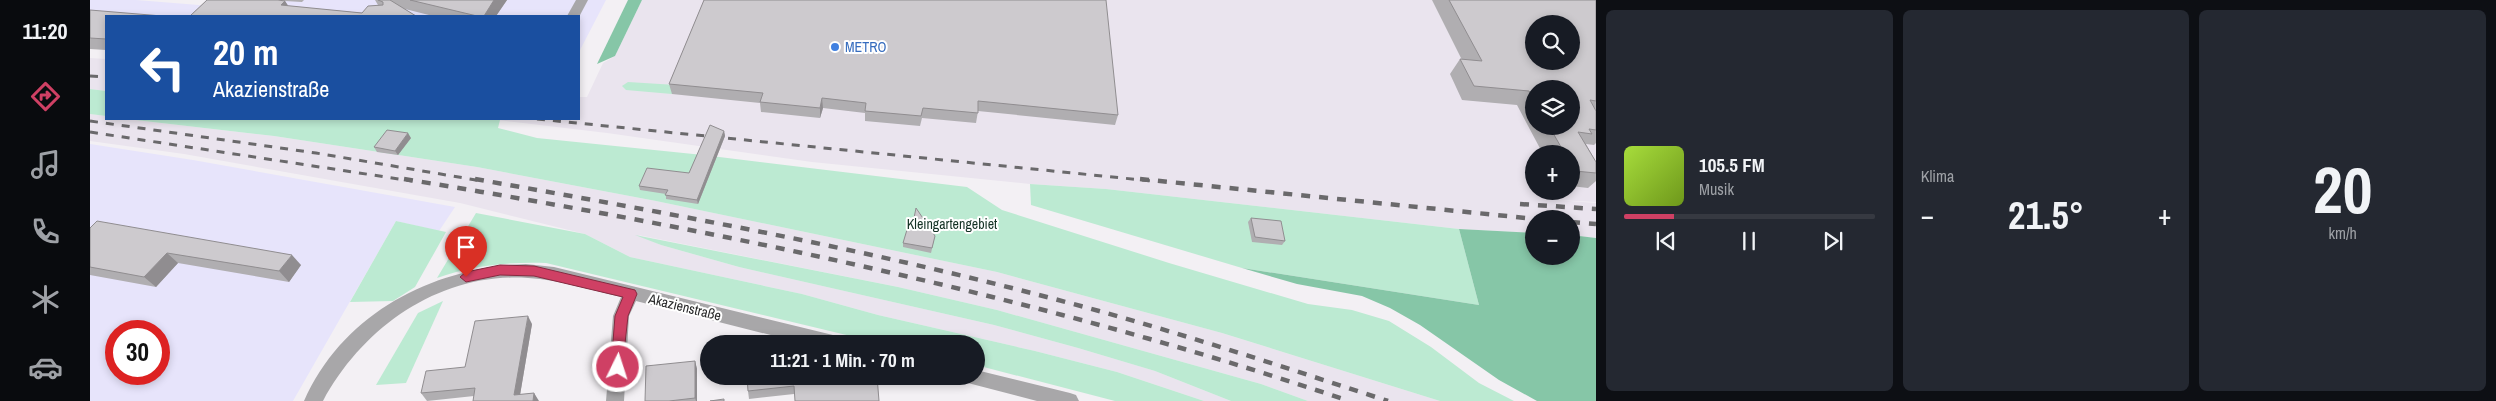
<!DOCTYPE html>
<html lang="de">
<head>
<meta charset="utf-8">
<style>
  :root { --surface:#171b24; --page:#242831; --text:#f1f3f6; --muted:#9ea1a6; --line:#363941; --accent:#cf4064 }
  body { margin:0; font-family:"Archivo Narrow",sans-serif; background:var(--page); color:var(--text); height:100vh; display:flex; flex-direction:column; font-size:19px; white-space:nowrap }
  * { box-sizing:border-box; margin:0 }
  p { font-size:16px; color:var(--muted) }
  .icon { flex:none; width:28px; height:28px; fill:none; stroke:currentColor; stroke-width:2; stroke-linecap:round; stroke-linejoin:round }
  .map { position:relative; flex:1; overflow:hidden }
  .drawer { display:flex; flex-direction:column; gap:10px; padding:10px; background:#0d0f14; width:900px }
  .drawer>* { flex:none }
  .banner { position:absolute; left:15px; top:15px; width:475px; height:105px; border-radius:0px; box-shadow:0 2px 8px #0003; background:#1a4fa0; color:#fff; overflow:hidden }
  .controls { position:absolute; left:1435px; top:15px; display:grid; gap:10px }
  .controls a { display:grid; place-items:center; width:55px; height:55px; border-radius:50%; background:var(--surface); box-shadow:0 2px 8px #0003; font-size:25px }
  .speed { position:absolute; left:15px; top:320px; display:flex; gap:10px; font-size:25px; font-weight:700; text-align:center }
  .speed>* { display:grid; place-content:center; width:65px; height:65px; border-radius:50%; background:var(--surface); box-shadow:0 2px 8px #0003; line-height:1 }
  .speed .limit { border:8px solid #d22; background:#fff; color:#111 }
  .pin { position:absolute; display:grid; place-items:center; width:42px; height:42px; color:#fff; margin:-51px -21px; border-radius:50% 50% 50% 0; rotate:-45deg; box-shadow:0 0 5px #0007 }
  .pin .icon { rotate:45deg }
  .me { position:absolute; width:55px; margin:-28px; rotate:4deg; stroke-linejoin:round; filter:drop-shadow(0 0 4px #0008) }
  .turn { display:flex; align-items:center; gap:18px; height:105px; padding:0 25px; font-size:22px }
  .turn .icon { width:65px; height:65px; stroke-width:2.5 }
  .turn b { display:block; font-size:35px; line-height:42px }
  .big { font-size:38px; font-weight:800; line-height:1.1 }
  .drawer .card { flex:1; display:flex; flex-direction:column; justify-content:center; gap:8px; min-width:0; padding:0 18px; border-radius:8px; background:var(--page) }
  .drawer .dial { align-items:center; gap:0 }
  .dial b { font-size:65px; line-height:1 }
  .song { display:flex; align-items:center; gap:15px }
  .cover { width:60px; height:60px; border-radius:8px; background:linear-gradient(135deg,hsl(80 70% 55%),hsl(80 70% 35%)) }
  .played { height:5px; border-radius:2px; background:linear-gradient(90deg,var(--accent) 20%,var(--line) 20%) }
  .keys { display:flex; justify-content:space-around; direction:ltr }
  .heat { display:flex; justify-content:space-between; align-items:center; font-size:28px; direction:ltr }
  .drawer .tiles { flex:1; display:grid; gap:10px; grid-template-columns:repeat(3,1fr) }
  .trip { position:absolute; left:610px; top:335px; width:285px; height:50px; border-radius:25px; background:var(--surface); box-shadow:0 2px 8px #0003; font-weight:800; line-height:50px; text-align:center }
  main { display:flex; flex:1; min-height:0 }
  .dock { display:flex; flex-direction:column; width:90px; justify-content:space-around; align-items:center; background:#090b0e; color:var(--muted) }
  .dock .icon { width:35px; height:35px }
  .dock .current { color:var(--accent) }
  .dock b { font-size:22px; color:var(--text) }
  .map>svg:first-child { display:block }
  .built { fill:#eae4ee; fill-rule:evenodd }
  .industrial { fill:#e7e4fb; fill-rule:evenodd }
  .green { fill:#bcead2 }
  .forest { fill:#86c6a7 }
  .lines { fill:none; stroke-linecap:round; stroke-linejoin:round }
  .minor { fill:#a8a7a9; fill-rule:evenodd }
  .rail-far1 { stroke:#6a696b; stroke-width:3; stroke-dasharray:8 8; stroke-linecap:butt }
  .rail { stroke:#6a696b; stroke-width:4.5; stroke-dasharray:9 9; stroke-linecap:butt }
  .wall { fill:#b0aeb1; fill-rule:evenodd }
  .shaded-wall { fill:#908d90 }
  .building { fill:#cdcace; stroke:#908d90; fill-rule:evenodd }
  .route { fill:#cf4064; stroke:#872a41 }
  .shop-dot { fill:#3f7fe0; stroke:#fff; stroke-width:2 }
  .labels { text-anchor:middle; stroke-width:4; stroke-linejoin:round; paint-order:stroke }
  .shop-label { font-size:14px; fill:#366cbe; stroke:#fff; text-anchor:start }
  .park-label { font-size:14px; fill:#133124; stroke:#fff }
  .street-label { font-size:14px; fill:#282829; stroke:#fff }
</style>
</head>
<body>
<main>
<nav class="dock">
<b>11:20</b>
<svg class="icon current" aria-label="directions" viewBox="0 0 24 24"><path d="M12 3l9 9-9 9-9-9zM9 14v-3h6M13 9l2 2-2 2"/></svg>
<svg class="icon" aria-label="music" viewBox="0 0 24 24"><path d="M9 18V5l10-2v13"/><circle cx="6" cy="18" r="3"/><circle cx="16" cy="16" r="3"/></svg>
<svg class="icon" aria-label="phone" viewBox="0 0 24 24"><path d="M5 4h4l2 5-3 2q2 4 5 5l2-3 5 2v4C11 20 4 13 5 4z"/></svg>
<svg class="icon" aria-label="climate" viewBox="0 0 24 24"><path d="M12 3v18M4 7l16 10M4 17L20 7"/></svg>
<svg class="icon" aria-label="car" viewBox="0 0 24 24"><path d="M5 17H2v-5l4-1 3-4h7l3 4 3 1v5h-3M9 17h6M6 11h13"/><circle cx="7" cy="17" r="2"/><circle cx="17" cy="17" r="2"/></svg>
</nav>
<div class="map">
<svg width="1506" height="401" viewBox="0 0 1506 401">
  <rect width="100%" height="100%" fill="#f3f0f4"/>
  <!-- built -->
  <g class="built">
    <path d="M552,0H1506V202L1466,200L1506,203V238L1481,235V219H1444V233L1369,229L1016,189L940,184L722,162L517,133L399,119H489V97H497L513,63L525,56ZM1444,24H1481V61H1444ZM1444,89H1481V126H1444ZM1444,154H1481V191H1444Z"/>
    <path d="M0,58L16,59V91L0,89Z"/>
    <path d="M0,114L16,116V119H37L184,136L387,167L566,201L907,272L1132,333L1350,401H1218L1171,384L907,310L808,287L548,235L571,245L649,267L904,325L988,348L1065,371L1141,401H1114L1027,372L945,351L788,315L712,294L540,257L495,234L370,203L94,154L0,141Z"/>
  </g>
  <!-- industrial -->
  <g class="industrial">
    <path d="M0,0H46L134,7L143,0H516L489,52V16H16L0,48Z"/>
    <path d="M0,144L103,160L365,207L349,231L306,221L203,401H0ZM26,331H69V374H26Z"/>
  </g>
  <!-- green -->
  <g class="green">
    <path d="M538,82L586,85L582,94L536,90L532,86Z"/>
    <path d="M0,89L16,91V116L0,114Z"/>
    <path d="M37,119H399L410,120L408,128L447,138L613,155L877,187L912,210L1079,263L1218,304L1262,310L1299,321L1341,347L1389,383L1424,401H1350L1132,333L907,272L566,201L387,167L184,136Z"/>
    <path d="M940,184L1016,189L1369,229L1389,305L1152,268L941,205Z"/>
    <path d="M386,213L495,234L540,257L712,294L788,315L945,351L1027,372L1114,401H1025L886,365V344H794L456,263C417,262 383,265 347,278Z"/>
    <path d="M306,221L356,232L325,287L303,301L260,302Z"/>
    <path d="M545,235L808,287L907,310L1171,384L1218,401H1141L1065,371L988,348L904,325L649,267L571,245Z"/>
    <path d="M353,301L316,383L286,385L328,313Z"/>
  </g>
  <!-- forest -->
  <g class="forest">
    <path d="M538,0H552L525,56L507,64Z"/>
    <path d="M1369,229L1444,233V256H1481V235L1506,238V401H1447L1409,380L1330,325L1300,308L1272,296L1207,284L1152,268L1389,305Z"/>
  </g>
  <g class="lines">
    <!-- minor -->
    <g class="minor">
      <path d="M486,0H498L489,17L477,16Z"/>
      <path d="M436,264L464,267L747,336L753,339L755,344H716L546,301L539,316L534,401H516L523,316L531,297C500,290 470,280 438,278C350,272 273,327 233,401H214C253,313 343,267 436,264Z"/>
      <path d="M886,370L980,393L986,395L989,401H947L874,382L871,376H886Z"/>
    </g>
    <!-- rail-far1 -->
    <g class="rail-far1">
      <path d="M0,76L16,77"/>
      <path d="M447,119L1062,181"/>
      <path d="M0,121L226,153L392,181"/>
      <path d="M0,132L322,181"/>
    </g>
    <!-- rail -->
    <g class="rail">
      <path d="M314,179C634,231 952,297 1259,401"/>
      <path d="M385,179C572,212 761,246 945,294C1064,324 1181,363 1298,401"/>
      <path d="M1050,179L1446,219"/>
      <path d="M1430,204L1506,209"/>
      <path d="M1481,222L1506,224"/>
    </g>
  </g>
  <!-- wall -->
  <g class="wall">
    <path d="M117,0H214L212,2L195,1L198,6L272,13L288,5L285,0H417L406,16H343L315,9L326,16H100Z"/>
    <path d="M614,0L1028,115L1025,125L888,111L886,123L832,118L830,126L775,121V113L733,108L730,118L671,112L670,103L582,94L579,84Z"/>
    <path d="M1342,0H1506V143L1504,145L1496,144L1506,162V181L1498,188L1481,186V154H1453L1427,105L1372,100L1360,74L1370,59L1372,60ZM1444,89L1481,126H1444Z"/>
    <path d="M0,10L16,16V50L0,49Z"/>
    <path d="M634,131L635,136L608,204L576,199V194L550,190L549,186L599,173Z"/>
    <path d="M321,138L308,155L287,152L284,147Z"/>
    <path d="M1161,218L1195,241L1192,245L1162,242L1158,222Z"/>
    <path d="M0,228L211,265L199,282L88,263L66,287L0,275Z"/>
    <path d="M845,236L841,253L813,247V243Z"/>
    <path d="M442,324L430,395L444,393L448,401H383L384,396L337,401L331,393L375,367Z"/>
    <path d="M605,361L607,369V401H555Z"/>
    <path d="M716,376L704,394L659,399L658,391Z"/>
  </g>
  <!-- shaded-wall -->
  <g class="shaded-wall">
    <path d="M404,0H417L406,16H394Z"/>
    <path d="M195,1L203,13L191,5Z"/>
    <path d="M732,98L733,108L730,118V108Z"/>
    <path d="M634,131L635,136L608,204L607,200Z"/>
    <path d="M318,133L321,138L308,155L305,151Z"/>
    <path d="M77,253L88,263L66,287L54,277Z"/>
    <path d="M202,255L211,265L199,282L189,271Z"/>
    <path d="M438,316L442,324L429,401L424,395Z"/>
    <path d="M605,361L607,369V401H606L605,398Z"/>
    <path d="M444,393L449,401H443Z"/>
  </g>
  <!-- building -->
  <g class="building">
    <path d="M117,0H188L195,1L191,5L272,13L278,6L293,5V2L288,0H300L326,16H100Z"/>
    <path d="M320,0H404L394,16H387Z"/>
    <path d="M614,0H1016L1028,115L888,101V113L833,108L831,116L775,111L776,103L732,98L730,108L670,102L673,93L579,84Z"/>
    <path d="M1359,0H1506V101L1500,100L1506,111V130L1499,129L1502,134L1488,132L1506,162V173L1485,171L1481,165V154H1475L1459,126H1481V89H1444V99L1439,91L1384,86L1370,59L1392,61ZM1444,24H1481V61H1444Z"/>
    <path d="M0,10L72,16H16V39L0,38Z"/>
    <path d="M620,125L634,131L607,200L575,195L578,190L549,186L557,168L599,173Z"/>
    <path d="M297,130L318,133L305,151L284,147Z"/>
    <path d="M826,208L845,236L842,248L813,243L819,223H823Z"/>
    <path d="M1161,218L1191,221L1195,241L1165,237Z"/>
    <path d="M7,221L202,255L189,271L77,253L54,277L0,267V228Z"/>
    <path d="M438,316L424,395L444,393L443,401H383L385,388L331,393L336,371L375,367L385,321Z"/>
    <path d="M605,361V398L579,401H555L556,366Z"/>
    <path d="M657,376H716V379L741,376H787L789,401H705L704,386L658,391Z"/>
    <path d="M634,399V401H620Z"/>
  </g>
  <!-- route -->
  <path class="route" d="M410,265L444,266L545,290L547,294L538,316L532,371H523L521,367L525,316L533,297L444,276L410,275L376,282L370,277L376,272Z"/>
  <!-- markers -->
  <circle class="shop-dot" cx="745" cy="47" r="5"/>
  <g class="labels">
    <!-- shop labels -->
    <g class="shop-label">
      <text x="755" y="52">METRO</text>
    </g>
    <!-- park labels -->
    <g class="park-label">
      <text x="862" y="229">Kleingartengebiet</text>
    </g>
    <!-- street labels -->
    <g class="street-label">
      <text transform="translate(595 307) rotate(14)" y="5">Akazienstraße</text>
    </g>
  </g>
</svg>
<div class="controls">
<a><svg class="icon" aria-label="search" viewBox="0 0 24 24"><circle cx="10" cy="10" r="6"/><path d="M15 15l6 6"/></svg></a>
<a><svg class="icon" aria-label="layers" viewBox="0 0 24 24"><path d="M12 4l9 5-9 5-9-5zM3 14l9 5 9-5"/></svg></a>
<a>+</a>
<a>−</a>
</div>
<div class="speed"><div class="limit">30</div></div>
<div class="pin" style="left:376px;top:277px;background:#d93025"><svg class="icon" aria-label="arrive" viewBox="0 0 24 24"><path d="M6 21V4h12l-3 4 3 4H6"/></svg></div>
<svg class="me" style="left:528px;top:367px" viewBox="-20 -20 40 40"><circle r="17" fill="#cf4064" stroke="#fff" stroke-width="3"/><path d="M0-11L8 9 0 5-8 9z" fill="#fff"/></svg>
<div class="trip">11:21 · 1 Min. · 70 m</div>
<div class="banner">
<div class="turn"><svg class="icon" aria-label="left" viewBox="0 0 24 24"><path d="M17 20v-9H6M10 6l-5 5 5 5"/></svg><div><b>20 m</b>Akazienstraße</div></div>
</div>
</div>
<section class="drawer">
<div class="tiles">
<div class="card">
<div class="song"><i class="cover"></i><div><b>105.5 FM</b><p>Musik</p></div></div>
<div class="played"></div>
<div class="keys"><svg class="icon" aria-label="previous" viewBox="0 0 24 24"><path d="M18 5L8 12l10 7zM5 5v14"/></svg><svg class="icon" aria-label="pause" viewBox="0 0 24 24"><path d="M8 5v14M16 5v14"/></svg><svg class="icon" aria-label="next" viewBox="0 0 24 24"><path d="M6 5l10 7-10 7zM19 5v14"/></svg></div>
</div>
<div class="card"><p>Klima</p>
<div class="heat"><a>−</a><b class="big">21.5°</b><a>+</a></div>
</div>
<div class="card dial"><b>20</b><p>km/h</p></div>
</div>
</section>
</main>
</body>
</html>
